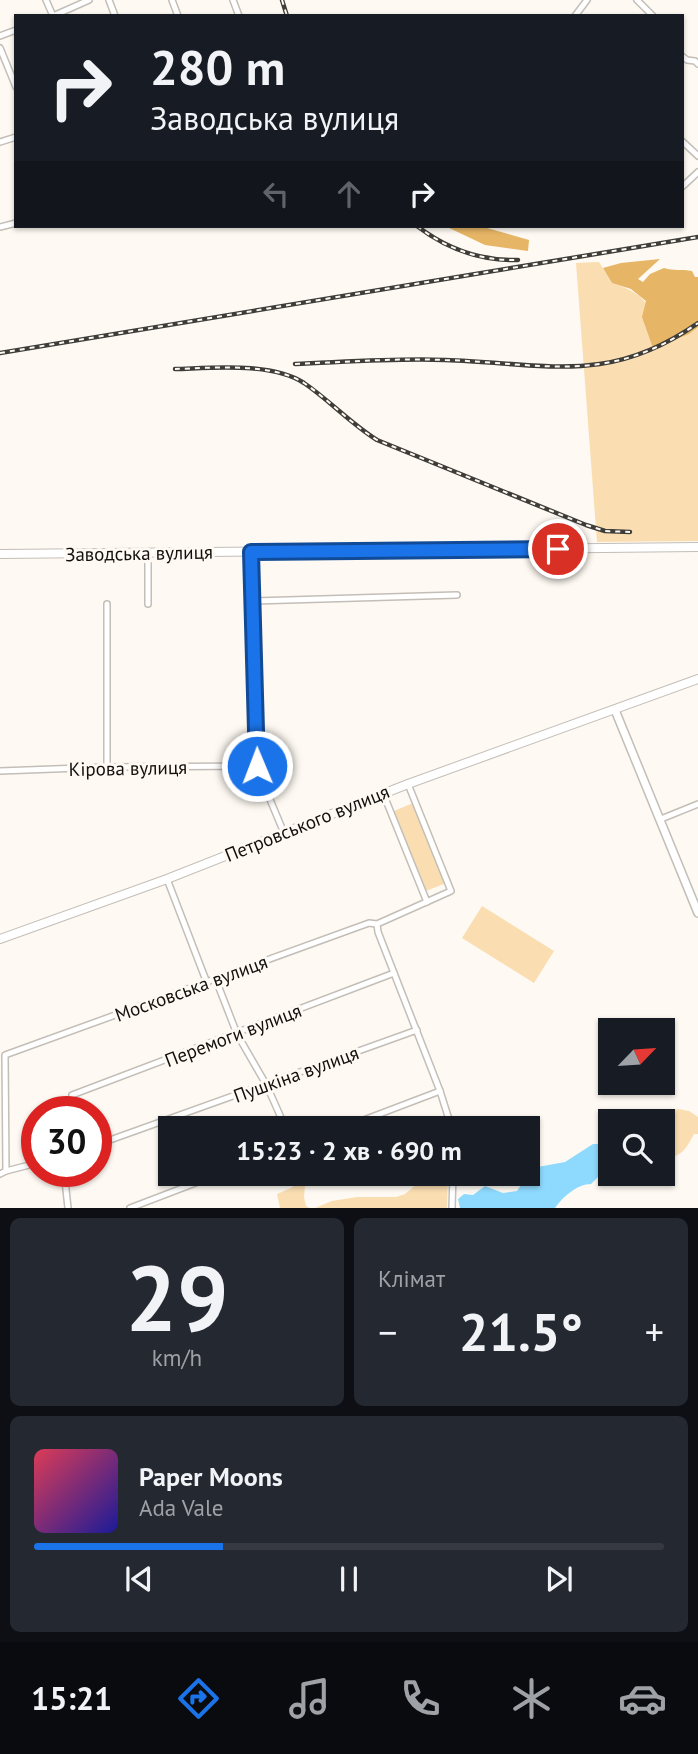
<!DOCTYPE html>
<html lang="uk">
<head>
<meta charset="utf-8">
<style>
  :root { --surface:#171b24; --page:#242831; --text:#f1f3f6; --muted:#9ea1a6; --line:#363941; --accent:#1a73e8 }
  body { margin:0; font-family:"PT Sans",sans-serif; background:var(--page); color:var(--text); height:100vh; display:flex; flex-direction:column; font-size:26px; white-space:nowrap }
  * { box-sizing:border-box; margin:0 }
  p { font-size:23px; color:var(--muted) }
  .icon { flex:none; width:38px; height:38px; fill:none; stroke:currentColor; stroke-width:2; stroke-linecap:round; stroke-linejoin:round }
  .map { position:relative; height:1208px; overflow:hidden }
  .panel { display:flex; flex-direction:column; gap:10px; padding:10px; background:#0d0f14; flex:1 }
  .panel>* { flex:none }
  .guide { position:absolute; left:14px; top:14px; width:670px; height:214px; border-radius:0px; box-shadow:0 2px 5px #0004; background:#171b24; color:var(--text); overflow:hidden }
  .needle { width:46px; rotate:65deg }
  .controls { position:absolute; left:598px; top:1018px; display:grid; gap:14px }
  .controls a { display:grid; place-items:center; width:77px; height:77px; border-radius:0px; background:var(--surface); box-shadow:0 2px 5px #0004; font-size:35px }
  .speed { position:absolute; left:21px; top:1096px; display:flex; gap:14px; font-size:35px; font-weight:700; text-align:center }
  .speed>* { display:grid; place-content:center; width:91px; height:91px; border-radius:50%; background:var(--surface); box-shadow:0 2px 5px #0004; line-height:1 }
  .speed .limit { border:10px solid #d22; background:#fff; color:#111 }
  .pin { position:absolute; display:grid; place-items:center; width:60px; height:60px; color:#fff; margin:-30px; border:4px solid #fff; border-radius:50%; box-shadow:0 2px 7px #0007 }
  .me { position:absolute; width:77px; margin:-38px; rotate:359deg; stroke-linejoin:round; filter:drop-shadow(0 0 5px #0008) }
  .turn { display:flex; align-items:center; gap:24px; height:147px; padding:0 21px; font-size:32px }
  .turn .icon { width:91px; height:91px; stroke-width:2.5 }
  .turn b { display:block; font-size:49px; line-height:60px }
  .lanes { display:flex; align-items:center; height:66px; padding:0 21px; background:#0003; justify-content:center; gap:35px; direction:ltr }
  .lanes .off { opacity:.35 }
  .big { font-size:52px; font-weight:700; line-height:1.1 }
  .panel .tile { flex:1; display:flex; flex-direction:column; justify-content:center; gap:10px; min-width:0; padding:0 24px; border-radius:10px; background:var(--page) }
  .panel .dial { align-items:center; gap:0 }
  .dial b { font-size:91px; line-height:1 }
  .song { display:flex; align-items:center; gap:21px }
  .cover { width:84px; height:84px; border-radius:10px; background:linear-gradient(135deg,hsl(350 70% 55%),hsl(240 70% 35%)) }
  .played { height:7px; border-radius:4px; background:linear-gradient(90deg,var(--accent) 30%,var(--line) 30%) }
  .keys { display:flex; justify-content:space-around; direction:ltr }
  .heat { display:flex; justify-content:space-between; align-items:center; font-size:38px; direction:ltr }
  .panel .tiles { flex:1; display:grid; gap:10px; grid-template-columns:1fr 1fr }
  .tile:last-child { grid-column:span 2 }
  .trip { position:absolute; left:158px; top:1116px; width:382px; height:70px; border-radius:0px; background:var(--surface); box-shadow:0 2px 5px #0004; font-weight:700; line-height:70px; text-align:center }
  .tab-bar { display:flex; height:112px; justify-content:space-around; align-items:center; background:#090b0e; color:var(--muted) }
  .tab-bar .icon { width:49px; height:49px }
  .tab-bar .selected { color:var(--accent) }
  .tab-bar b { font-size:32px; color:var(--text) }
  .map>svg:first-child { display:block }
  .green { fill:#fadeb2 }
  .forest { fill:#e6b565 }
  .water { fill:#8edafe }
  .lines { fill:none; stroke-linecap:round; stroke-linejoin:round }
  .minor-casing { stroke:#c3beb7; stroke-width:8 }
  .tertiary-casing { stroke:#c3beb7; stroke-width:10 }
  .secondary-casing { stroke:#c3beb7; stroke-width:10 }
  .minor { stroke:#fff; stroke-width:5 }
  .tertiary { stroke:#fff; stroke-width:7 }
  .secondary { stroke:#fff; stroke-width:8 }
  .rail-casing { stroke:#3e3d39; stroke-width:4.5 }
  .rail { stroke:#fef9f2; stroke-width:2; stroke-dasharray:5; stroke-linecap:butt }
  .route-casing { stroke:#114b97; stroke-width:18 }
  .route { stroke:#1a73e8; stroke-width:12 }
  .labels { text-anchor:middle; stroke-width:6; stroke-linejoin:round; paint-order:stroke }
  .street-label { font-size:19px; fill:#11100d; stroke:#fef9f2 }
</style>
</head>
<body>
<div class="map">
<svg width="698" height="1208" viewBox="0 0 698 1208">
  <rect width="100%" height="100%" fill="#fef9f2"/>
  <!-- green -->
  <g class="green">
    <path d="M599,262L612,283C651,295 650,310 665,344L698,327V541L597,542L576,263Z"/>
    <path d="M413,803L446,883L426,891L394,811Z"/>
    <path d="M482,906L554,951L534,983L462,938Z"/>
    <path d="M678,1109L689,1111L698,1117V1134H694C686,1149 681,1158 663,1158V1148L675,1143L669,1128L663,1131V1122H645L666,1111Z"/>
    <path d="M289,1174H306L304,1197L306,1206L310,1208H280L277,1194L293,1187Z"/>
    <path d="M429,1174H448L447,1208H315L332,1201L357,1197H396L405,1194Z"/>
  </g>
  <!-- forest -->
  <g class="forest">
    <path d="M445,226H480L529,240L528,251L485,245Z"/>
    <path d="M660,259L638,279L643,282L650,274L664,268C674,271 682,269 692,271L695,277H698V327L689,334L653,348L642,317L646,301L631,289L612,283L603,268L621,263Z"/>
  </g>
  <!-- water -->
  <path class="water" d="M593,1144H611V1171L603,1172L591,1184C577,1184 563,1197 555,1208H460L458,1199L464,1194L473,1195L485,1186L503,1193L517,1191L532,1168L565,1162Z"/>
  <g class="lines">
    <defs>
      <g id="minor">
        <path d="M46,0L53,16"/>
        <path d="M109,0L115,16"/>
        <path d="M172,0L178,16"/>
        <path d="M233,0L239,16"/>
        <path d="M637,0L653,16"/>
        <path d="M53,16L89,0"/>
        <path d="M575,16L587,0"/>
        <path d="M0,36L16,30"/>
        <path d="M0,48L16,87"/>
        <path d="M682,56L687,60L695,61L698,64"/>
        <path d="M682,141L698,156"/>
        <path d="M0,142L16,137"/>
        <path d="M682,187L698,172"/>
        <path d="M0,227L16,223"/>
        <path d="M251,552L256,766L284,833"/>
        <path d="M252,601L457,595"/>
        <path d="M107,604V767"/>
        <path d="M148,604V553"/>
        <path d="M0,771L107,767L256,766"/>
        <path d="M408,784L451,891L377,924L378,932L440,1091L452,1129"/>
        <path d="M383,793L427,902"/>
        <path d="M661,819L698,804"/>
        <path d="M167,879L207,983"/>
        <path d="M216,980L237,1034L267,1086L286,1129"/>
        <path d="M72,1095L394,973"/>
        <path d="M340,1129L440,1091"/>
        <path d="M96,1145L417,1030"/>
        <path d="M6,1171L37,1163"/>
        <path d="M64,1171L68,1208"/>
        <path d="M0,1174L6,1171L5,1055L369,923L377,924"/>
        <path d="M130,1208L219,1174"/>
        <path d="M452,1208L453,1174"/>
      </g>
      <path id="tertiary" d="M615,710L698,913"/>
      <g id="secondary">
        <path d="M0,554L698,547"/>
        <path d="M0,939L167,879L408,784L698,679"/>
      </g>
    </defs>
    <!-- minor casing -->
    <use href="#minor" class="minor-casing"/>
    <!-- tertiary casing -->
    <use href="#tertiary" class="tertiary-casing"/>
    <!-- secondary casing -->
    <use href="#secondary" class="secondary-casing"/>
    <!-- minor -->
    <use href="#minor" class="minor"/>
    <!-- tertiary -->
    <use href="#tertiary" class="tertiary"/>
    <!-- secondary -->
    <use href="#secondary" class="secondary"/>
    <defs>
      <g id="rail">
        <path d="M282,0L287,16"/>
        <path d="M417,226C447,249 480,261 518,260"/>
        <path d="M0,353L698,237"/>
        <path d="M295,364C345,362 395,358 445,360C545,363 608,386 698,323"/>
        <path d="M175,369C213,368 271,362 304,383C329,400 350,423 377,440L586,525L605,531L630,532"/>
      </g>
    </defs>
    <!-- rail casing -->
    <use href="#rail" class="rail-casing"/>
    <!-- rail -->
    <use href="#rail" class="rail"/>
  </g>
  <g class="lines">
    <defs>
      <path id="route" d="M257,766L251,552L558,549"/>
    </defs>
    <!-- route casing -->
    <use href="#route" class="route-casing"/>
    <!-- route -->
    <use href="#route" class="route"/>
  </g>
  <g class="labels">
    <!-- street labels -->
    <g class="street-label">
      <text transform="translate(139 553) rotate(-1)" y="7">Заводська вулиця</text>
      <text transform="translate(128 768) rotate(-1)" y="7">Кірова вулиця</text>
      <text transform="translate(307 823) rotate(-22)" y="7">Петровського вулиця</text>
      <text transform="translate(191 988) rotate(-20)" y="7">Московська вулиця</text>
      <text transform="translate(233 1035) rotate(-21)" y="7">Перемоги вулиця</text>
      <text transform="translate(296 1074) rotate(-20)" y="7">Пушкіна вулиця</text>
    </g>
  </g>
</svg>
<div class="controls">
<a><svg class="needle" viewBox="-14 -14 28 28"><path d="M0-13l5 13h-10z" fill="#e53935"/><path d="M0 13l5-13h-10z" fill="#9ea1a6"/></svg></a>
<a><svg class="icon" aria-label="search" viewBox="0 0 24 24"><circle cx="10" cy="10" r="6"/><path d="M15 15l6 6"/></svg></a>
</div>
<div class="speed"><div class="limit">30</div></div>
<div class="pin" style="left:558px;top:549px;background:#d93025"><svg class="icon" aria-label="arrive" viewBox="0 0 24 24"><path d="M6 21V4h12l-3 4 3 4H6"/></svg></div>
<svg class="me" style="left:257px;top:766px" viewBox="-20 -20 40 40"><circle r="17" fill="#1a73e8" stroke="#fff" stroke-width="3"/><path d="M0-11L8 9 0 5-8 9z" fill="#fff"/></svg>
<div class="trip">15:23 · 2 хв · 690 m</div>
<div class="guide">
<div class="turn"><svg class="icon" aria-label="right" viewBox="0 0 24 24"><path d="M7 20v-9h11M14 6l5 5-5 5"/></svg><div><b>280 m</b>Заводська вулиця</div></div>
<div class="lanes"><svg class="icon off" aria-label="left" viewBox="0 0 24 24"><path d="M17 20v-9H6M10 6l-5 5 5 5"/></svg><svg class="icon off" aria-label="ahead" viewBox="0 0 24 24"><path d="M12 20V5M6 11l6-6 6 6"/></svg><svg class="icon" aria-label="right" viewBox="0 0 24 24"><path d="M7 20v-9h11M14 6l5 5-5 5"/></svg></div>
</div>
</div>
<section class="panel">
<div class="tiles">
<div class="tile dial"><b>29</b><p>km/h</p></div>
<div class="tile"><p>Клімат</p>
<div class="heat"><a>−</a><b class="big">21.5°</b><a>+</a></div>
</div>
<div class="tile">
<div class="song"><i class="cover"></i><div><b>Paper Moons</b><p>Ada Vale</p></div></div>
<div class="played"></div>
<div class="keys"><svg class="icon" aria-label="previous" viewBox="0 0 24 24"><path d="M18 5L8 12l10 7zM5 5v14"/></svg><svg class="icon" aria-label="pause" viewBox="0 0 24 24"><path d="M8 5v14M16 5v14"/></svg><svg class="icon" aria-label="next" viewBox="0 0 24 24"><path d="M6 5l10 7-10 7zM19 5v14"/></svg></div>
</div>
</div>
</section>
<nav class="tab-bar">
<b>15:21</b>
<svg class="icon selected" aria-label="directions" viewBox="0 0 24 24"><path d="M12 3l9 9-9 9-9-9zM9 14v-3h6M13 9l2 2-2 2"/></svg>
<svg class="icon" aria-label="music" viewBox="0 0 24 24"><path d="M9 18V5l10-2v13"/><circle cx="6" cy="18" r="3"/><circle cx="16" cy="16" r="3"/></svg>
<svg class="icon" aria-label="phone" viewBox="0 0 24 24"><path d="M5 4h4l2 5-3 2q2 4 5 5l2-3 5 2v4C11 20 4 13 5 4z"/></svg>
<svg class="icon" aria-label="climate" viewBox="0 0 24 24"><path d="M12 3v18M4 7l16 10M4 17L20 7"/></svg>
<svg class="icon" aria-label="car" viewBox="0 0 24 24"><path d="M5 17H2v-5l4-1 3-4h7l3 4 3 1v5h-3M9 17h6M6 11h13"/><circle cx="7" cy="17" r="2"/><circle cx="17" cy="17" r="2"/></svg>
</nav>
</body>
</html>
